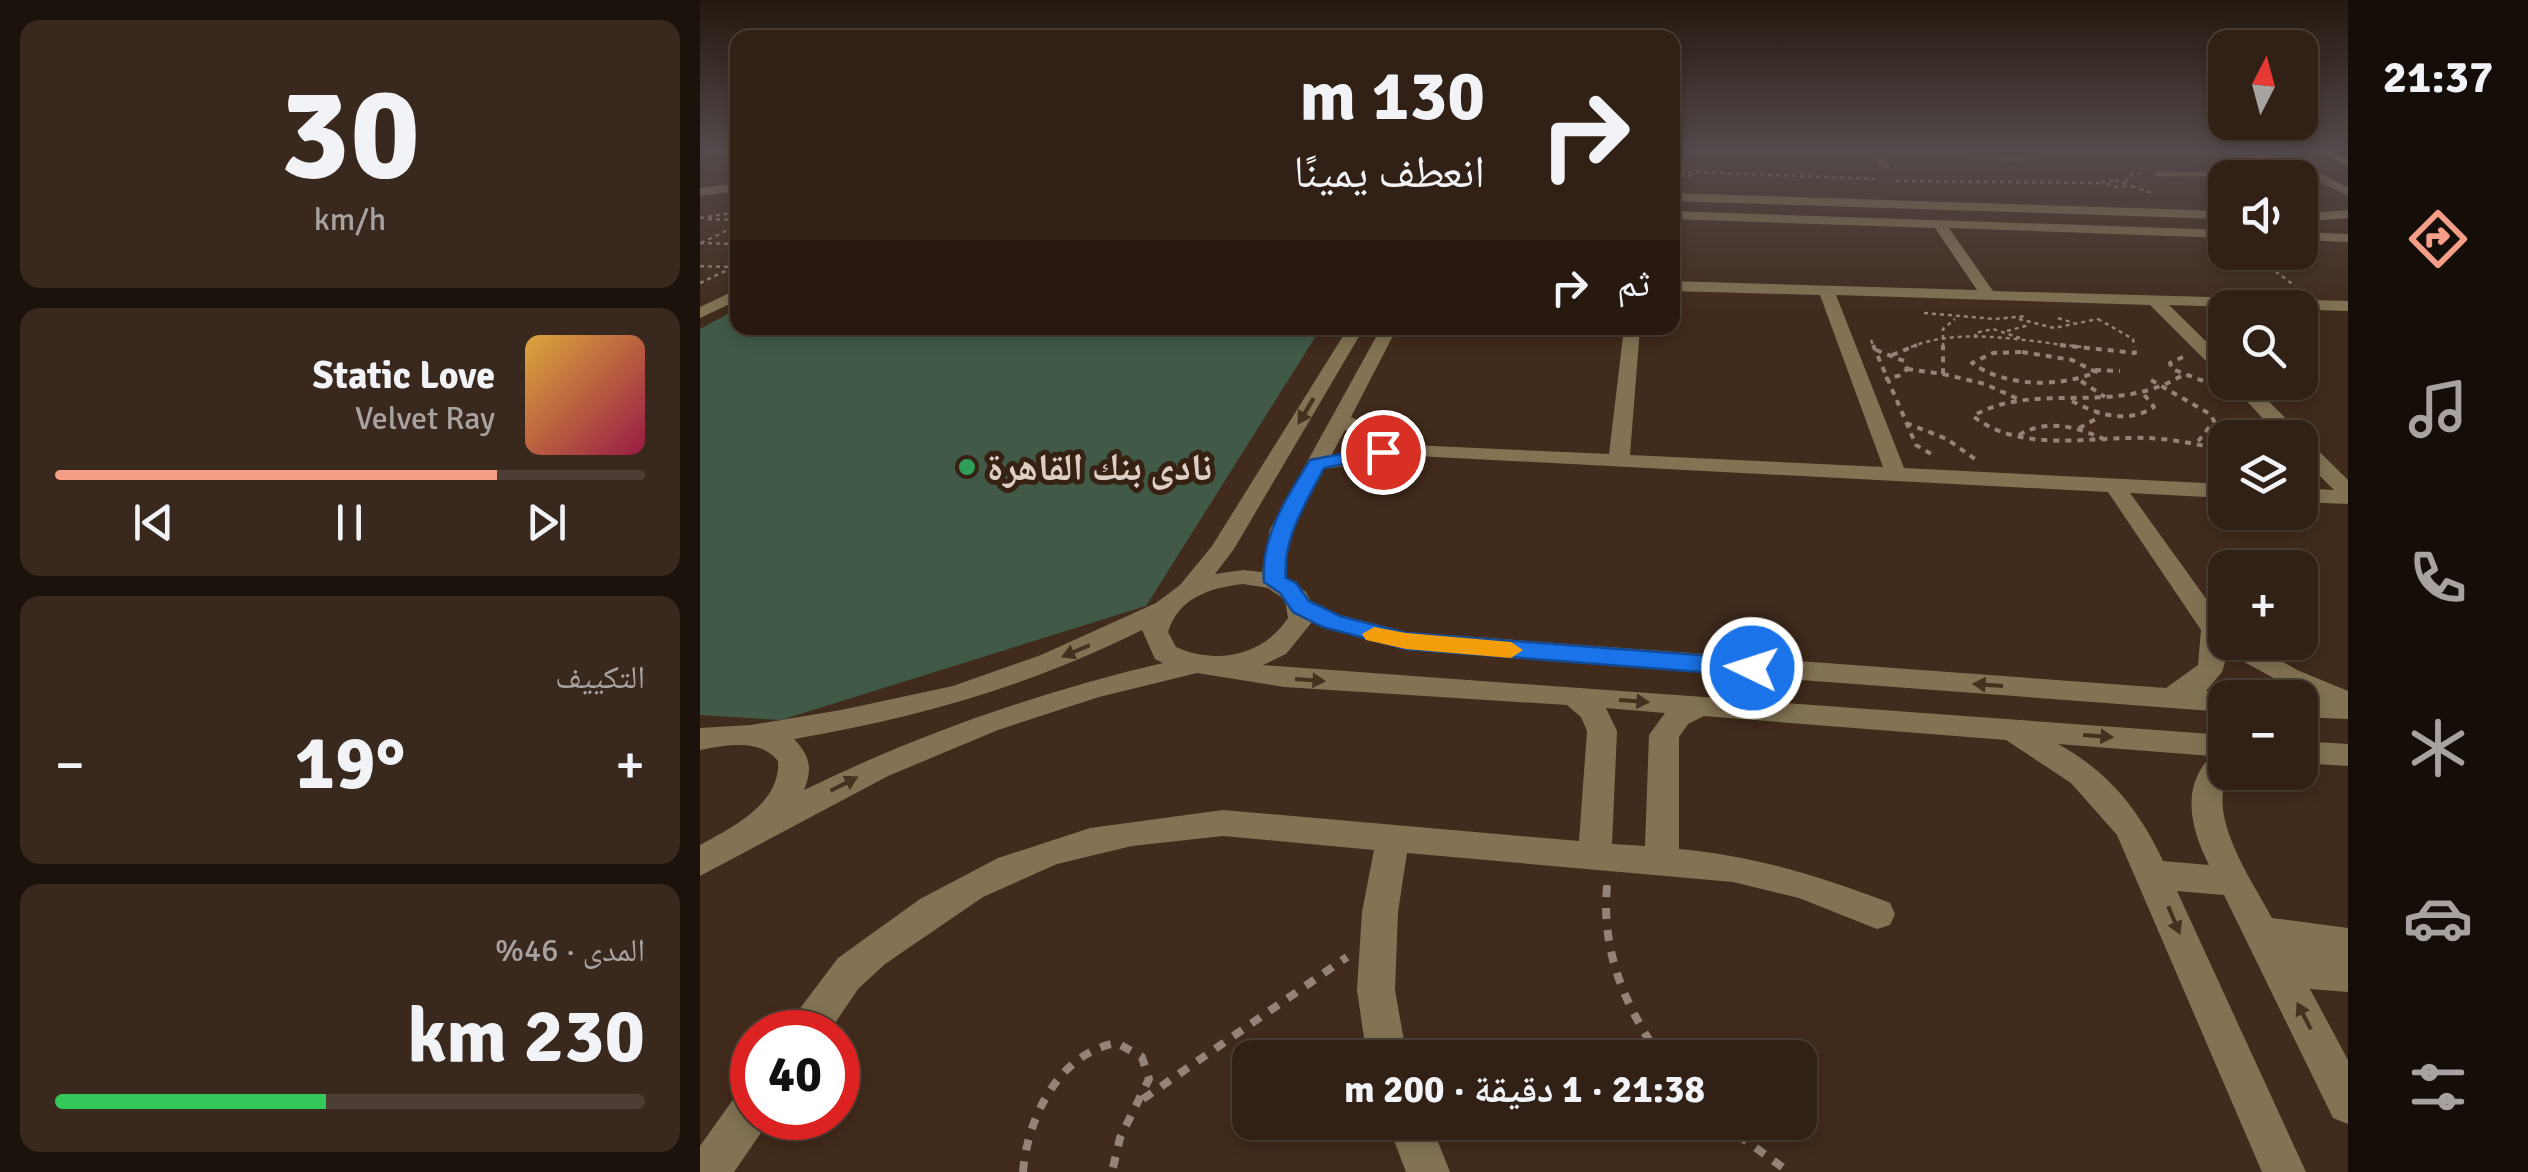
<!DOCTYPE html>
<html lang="ar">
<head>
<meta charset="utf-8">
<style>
  :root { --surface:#312015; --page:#39281e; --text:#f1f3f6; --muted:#a8a3a0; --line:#4c3e34; --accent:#f49e88 }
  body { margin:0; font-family:Signika,"Noto Naskh Arabic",sans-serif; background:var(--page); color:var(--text); direction:rtl; height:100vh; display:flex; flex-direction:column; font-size:38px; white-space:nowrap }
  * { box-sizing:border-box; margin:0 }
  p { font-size:32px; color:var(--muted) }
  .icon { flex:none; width:55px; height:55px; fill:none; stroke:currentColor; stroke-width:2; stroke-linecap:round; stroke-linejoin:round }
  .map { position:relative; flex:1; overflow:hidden; direction:ltr }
  .panel { display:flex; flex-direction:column; gap:20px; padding:20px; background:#1b120c; width:700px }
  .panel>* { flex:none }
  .top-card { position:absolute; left:30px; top:30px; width:950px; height:305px; border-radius:20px; box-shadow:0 5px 15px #0003,0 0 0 2px var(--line); direction:rtl; background:#312015; color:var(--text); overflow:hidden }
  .needle { width:65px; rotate:6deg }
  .tools { position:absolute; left:1508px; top:30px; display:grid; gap:20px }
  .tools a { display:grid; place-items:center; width:110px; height:110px; border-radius:20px; background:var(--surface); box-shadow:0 5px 15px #0003,0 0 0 2px var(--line); font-size:50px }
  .speed { position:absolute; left:30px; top:1010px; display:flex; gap:20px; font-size:50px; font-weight:700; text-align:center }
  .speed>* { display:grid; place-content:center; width:130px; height:130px; border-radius:50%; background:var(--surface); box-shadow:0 5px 15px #0003,0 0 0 2px var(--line); line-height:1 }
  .speed .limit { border:15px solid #d22; background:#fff; color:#111 }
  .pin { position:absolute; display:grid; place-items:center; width:85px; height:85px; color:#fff; margin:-42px; border:5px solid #fff; border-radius:50%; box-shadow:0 2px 10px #0007 }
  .me { position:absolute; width:110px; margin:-55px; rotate:274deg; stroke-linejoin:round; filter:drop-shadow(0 0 8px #0008) }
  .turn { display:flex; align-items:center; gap:35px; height:210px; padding:0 30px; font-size:45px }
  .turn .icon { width:130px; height:130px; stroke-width:2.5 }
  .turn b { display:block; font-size:70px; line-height:85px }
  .then { display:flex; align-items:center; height:95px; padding:0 30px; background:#0003; gap:20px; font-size:38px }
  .big { font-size:75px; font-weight:800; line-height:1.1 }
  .panel .tile { flex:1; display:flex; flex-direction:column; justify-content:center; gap:15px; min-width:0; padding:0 35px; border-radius:20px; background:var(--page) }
  .panel .dial { align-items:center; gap:0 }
  .dial b { font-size:130px; line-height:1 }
  .song { display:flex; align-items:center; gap:30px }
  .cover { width:120px; height:120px; border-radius:15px; background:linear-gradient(135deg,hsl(40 70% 55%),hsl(340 70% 35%)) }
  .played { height:10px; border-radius:5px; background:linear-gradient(90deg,var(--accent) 75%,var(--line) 75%) }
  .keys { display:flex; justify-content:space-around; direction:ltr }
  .heat { display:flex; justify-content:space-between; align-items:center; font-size:55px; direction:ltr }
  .charge { height:15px; border-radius:8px; background:linear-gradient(90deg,#34c759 46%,var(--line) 0) }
  .trip { position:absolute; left:532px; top:1040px; width:585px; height:100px; border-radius:20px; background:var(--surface); box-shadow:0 5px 15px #0003,0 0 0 2px var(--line); font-weight:800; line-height:100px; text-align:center; direction:rtl }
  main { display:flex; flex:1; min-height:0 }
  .dock { display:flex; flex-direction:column; width:180px; justify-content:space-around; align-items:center; background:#140d08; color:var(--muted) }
  .dock .icon { width:70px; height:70px }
  .dock .on { color:var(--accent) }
  .dock b { font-size:45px; color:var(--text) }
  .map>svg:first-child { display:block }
  .green { fill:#415a48 }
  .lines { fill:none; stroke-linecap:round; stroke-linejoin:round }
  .path-far3 { stroke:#958377; stroke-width:2.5; stroke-dasharray:4 4; stroke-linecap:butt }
  .path-far2 { stroke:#958377; stroke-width:4; stroke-dasharray:6 6; stroke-linecap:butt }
  .path-far1 { stroke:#958377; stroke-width:6; stroke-dasharray:9 9; stroke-linecap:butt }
  .path { stroke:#958377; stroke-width:8; stroke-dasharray:11 11; stroke-linecap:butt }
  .minor { fill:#837354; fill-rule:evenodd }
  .major { fill:#d7b573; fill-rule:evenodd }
  .oneway { fill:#45311f }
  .route { fill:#1a73e8; stroke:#114b97; stroke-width:2.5 }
  .slow { fill:#f59e0b }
  .leisure-dot { fill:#2e9e5b; stroke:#362112; stroke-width:4 }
  .labels { text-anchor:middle; stroke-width:10; stroke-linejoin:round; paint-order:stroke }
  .poi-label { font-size:38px; font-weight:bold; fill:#decfc6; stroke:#362112; text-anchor:start }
</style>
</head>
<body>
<main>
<nav class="dock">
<b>21:37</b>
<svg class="icon on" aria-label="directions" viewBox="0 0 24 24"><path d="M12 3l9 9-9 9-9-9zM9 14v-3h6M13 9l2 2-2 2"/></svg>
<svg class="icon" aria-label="music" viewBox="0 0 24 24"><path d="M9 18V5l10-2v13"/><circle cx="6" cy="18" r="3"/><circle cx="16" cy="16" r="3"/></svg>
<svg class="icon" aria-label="phone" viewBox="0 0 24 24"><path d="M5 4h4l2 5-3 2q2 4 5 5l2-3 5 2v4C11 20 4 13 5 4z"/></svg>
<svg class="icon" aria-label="climate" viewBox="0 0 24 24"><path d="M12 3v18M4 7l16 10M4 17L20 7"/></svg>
<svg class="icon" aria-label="car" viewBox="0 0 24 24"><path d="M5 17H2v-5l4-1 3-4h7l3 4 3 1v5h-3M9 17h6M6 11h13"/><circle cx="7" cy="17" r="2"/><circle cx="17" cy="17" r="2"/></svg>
<svg class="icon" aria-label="filters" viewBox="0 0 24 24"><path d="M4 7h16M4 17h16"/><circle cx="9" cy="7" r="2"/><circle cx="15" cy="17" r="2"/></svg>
</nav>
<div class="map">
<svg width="1648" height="1172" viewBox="0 0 1648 1172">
  <rect width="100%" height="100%" fill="#412b1c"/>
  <!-- green -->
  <path class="green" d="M37,309L38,328H621L446,606L81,720L0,715V329Z"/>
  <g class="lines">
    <!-- path-far3 -->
    <g class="path-far3">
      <path d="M978,166L985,167"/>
      <path d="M972,171L1175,179"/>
      <path d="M972,175L991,176"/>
      <path d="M1415,180L1432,186L1416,187L1402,182Z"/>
      <path d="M1196,181L1403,183"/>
      <path d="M1425,182L1432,174L1442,173"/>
      <path d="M1432,186L1452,193"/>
      <path d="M0,218L38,212"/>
      <path d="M8,219L38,220"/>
      <path d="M0,243L38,244"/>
      <path d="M1,243L38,225"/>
      <path d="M1550,252L1595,286"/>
      <path d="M0,266L30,267"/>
      <path d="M0,283L38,265"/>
      <path d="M1224,313L1295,319L1327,316"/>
      <path d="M1358,318L1374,323"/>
      <path d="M1319,319L1354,328L1398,319"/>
      <path d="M1398,319L1433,339L1434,347"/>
      <path d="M1307,331L1329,325"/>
      <path d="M1276,338L1275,333L1293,329L1320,338"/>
      <path d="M1171,340L1174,347"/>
      <path d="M1211,347C1263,326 1328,342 1383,347"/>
      <path d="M1243,347V329L1255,319"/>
    </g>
    <!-- path-far2 -->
    <g class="path-far2">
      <path d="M1173,345L1216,445L1233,455"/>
      <path d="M1360,345L1435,353L1434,345"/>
      <path d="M1176,350L1204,361L1207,369L1202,375L1185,379"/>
      <path d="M1322,352L1372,360L1396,372C1359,388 1305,387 1272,363L1293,353Z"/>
      <path d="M1192,355L1217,345"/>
      <path d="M1483,357L1470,363L1472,369L1511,384"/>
      <path d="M1207,369L1243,374V345"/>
      <path d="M1395,370L1420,371"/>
      <path d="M1243,374L1285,384L1318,399"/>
      <path d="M1481,376C1413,417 1336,380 1273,416C1320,454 1392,436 1448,438C1474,439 1499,445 1525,450"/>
      <path d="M1451,380L1510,414L1514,421L1496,444"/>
      <path d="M1381,381L1405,397"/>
      <path d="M1372,401C1398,415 1428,424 1454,407L1442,392"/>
      <path d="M1206,423L1247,439L1275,459"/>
      <path d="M1379,428L1396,419L1398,412"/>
      <path d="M1319,435C1348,418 1377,427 1406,440"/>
    </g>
    <!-- path-far1 -->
    <path class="path-far1" d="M907,889V885"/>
    <!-- path -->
    <g class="path">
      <path d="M907,886C901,951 925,1006 961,1058"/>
      <path d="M443,1099L647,957"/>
      <path d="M1020,1122L1089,1172"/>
      <path d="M323,1172C327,1119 359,1052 417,1043L442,1057L449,1079L420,1138L412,1172"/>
    </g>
    <!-- minor -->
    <g class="minor">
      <path d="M11,149H21V150L16,153Z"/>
      <path d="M1167,149H1178L1190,168H1182Z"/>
      <path d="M1200,149L1315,155L1371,149L1315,161Z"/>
      <path d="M1527,149C1571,149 1610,168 1648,187V196L1590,167Z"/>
      <path d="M1458,171L1583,175L1588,178L1454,176Z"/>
      <path d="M38,183V191L0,196V188Z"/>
      <path d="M972,193L1525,211V219L972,201Z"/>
      <path d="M1648,210V218L1600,222V214Z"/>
      <path d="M972,211L1525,230V238L1249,228L1293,291L1648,301V311L1469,305L1525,360V375L1519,374L1450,305L1136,295L1204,468L1525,484V498L1430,493L1525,625V642H1550L1597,670L1648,691V719L1600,717L1598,698L1608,697L1528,653L1522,672L1506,691L1535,695L1525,698V712L706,650L612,622L586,654L563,665L1525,735V772H1532C1501,809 1554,884 1572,918L1648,928V992L1610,989L1648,1060V1124L1633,1118L1524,895L1477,891L1606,1172H1562L1417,835L1371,783L1306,740L1004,716L988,724L979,737V849C1054,856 1120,876 1190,903L1195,914L1190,925L1177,929L1099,898L1033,882L707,853L698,912L695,990L707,1058H667L657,990L662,912L674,850L523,836L432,846L357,864L283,897L185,964L158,989L129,1032H86L92,1019L138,958L220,899L298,858L390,828L523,810L879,841L887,731L881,717L867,705L584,687L497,673L399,697L298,730L188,776L0,876V845C32,827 81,804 78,761C60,738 25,745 0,750V728L51,725L141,710L253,686L341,655L456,603L480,585L512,546L648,328H664L534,549L515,574L543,570L562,572L570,529L681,328H697L651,417L711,445L909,454L924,328H940L930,455L1183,467L1120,295L972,291V281L1277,290L1235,228L972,219ZM645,430L688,448L631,456ZM716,456L1408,492L1501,630L1498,665L1466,688L706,632L640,615L611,602L606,592L587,579C582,539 607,503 624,469ZM543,584L568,588L585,600L588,618C563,656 516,665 476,647L468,632C479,597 510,588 543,584ZM442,630L455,659L463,663C339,692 219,734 104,790C113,768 110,756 94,739C217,718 330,686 442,630ZM906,708L965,713L949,735L945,846L912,844L917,731ZM1358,744L1511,756C1480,788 1491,829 1509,865L1463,861C1440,811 1408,771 1358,744Z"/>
      <path d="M1600,232L1648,234V242L1600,240Z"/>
      <path d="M38,289V300L0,318V307Z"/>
      <path d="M1529,382H1549L1648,480V504L1600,502V488L1634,490L1600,456V438H1581Z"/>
      <path d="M1600,741L1648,744V766L1600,763Z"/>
      <path d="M52,1088V1118H70L67,1124L34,1172H0V1146L37,1094Z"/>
      <path d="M687,1122H730L750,1172H706Z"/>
    </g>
    <!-- major -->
    <path class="major" d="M1615,149H1628L1648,159V166Z"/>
  </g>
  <!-- one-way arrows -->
  <defs><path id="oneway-solid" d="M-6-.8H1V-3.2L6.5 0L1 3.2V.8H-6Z" transform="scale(2.5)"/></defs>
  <g class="oneway">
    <use href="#oneway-solid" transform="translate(606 411) rotate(121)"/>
    <use href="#oneway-solid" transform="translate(376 651) rotate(157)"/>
    <use href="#oneway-solid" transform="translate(610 680) rotate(4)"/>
    <use href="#oneway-solid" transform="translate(1288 685) rotate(-176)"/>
    <use href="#oneway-solid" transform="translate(934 701) rotate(4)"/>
    <use href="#oneway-solid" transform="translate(1398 736) rotate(4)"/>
    <use href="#oneway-solid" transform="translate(144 784) rotate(-27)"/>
    <use href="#oneway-solid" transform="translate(1474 920) rotate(67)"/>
    <use href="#oneway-solid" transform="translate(1604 1016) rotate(-117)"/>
  </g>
  <!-- sky -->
  <linearGradient id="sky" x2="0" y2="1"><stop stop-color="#24180f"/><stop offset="0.48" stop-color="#544a4b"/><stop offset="1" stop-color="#544a4b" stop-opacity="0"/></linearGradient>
  <rect width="1648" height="313" fill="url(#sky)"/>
  <!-- route -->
  <path class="route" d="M683,446L692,452L689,455L624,468C606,503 582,539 586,578L596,583L609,601L640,616L706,633L1052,659L1064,668L1052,676L706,649L623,627L593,612L580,593L564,582C560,538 587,496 610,460Z"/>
  <!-- slow -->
  <path class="slow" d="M674,627L706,633L811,642L823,650L811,658L706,649L666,640L662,634Z"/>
  <!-- markers -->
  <circle class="leisure-dot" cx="267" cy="467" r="10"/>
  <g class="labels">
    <!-- poi labels -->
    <g class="poi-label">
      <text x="287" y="480">نادى بنك القاهرة</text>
    </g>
  </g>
</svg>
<div class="tools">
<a><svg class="needle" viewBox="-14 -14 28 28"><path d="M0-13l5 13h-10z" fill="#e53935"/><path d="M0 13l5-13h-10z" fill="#a8a3a0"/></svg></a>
<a><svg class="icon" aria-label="sound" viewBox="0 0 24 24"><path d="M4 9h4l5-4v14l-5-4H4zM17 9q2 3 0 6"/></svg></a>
<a><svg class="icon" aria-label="search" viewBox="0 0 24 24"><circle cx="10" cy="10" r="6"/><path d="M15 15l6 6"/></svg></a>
<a><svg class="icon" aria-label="layers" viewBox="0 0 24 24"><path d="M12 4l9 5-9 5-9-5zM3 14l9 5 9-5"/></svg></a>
<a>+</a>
<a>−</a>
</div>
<div class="speed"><div class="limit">40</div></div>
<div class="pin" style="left:683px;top:452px;background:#d93025"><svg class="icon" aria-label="arrive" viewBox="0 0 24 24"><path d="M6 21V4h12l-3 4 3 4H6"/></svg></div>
<svg class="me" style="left:1052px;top:668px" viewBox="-20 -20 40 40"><circle r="17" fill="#1a73e8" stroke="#fff" stroke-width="3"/><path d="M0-11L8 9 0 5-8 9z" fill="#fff"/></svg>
<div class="trip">21:38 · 1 دقيقة · 200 m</div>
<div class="top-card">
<div class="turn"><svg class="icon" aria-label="right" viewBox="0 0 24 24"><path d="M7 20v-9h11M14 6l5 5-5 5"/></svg><div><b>130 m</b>انعطف يمينًا</div></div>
<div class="then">ثم<svg class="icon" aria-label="right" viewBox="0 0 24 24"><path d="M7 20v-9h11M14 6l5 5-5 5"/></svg></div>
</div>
</div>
<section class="panel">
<div class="tile dial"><b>30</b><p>km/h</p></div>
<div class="tile">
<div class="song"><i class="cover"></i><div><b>Static Love</b><p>Velvet Ray</p></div></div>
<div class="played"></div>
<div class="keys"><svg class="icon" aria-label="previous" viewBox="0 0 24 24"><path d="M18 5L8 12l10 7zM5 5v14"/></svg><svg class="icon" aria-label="pause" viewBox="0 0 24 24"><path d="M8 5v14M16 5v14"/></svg><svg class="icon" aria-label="next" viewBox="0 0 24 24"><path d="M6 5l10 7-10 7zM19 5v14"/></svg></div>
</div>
<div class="tile"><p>التكييف</p>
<div class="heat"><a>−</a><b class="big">19°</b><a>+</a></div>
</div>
<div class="tile"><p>المدى · 46%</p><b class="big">230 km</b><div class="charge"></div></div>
</section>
</main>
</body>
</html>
